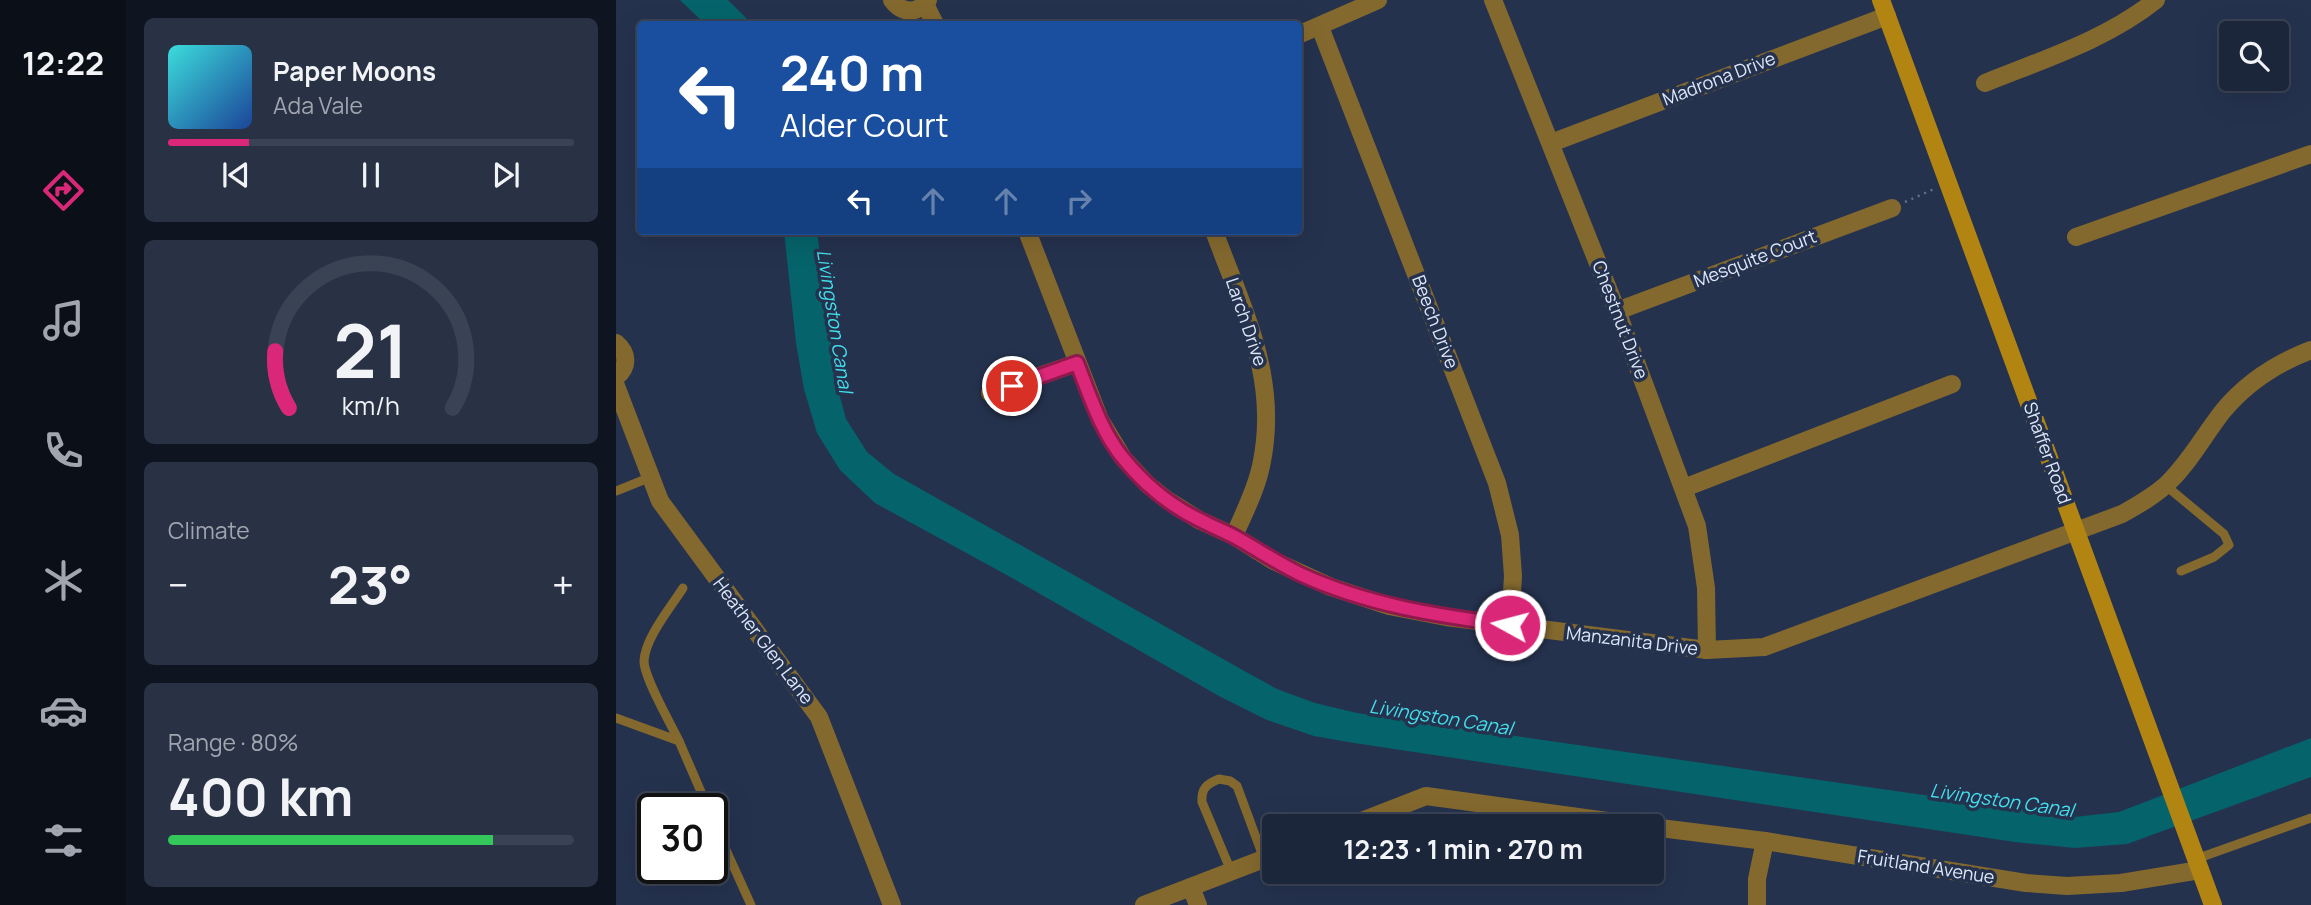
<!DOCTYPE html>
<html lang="en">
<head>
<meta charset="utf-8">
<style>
  :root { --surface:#1c263a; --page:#293245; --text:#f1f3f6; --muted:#a0a5af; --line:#3a4354; --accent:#db2777 }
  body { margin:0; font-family:Manrope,sans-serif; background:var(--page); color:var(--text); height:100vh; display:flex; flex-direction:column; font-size:26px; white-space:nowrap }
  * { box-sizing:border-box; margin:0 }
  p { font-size:23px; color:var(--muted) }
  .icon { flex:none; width:38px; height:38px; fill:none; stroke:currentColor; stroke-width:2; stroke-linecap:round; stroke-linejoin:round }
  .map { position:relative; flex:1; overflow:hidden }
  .details { display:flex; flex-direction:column; gap:18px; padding:18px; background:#0f1520; width:490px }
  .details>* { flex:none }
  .banner { position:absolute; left:21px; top:21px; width:665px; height:214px; border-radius:7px; box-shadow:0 7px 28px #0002,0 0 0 2px var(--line); background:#1a4fa0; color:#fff; overflow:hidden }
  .fabs { position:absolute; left:1603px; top:21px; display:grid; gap:14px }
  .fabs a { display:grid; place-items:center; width:70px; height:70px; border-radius:7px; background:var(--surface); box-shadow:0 7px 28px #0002,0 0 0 2px var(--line); font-size:35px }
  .speed { position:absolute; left:21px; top:793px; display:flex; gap:14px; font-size:35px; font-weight:700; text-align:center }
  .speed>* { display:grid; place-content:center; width:91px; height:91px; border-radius:50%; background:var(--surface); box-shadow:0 7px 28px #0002,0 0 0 2px var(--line); line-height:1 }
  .speed .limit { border:4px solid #111; border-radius:10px; background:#fff; color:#111 }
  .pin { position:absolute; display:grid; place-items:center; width:60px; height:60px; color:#fff; margin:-30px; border:4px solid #fff; border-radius:50%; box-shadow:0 2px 7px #0007 }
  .me { position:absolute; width:77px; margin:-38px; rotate:277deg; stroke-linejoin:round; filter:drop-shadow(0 0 5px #0008) }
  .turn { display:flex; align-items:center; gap:24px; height:147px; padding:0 28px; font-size:32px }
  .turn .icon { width:91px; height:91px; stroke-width:2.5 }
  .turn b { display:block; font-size:49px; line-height:60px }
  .lanes { display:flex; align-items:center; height:66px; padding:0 28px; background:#0003; justify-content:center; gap:35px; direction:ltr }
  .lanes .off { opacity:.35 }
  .big { font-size:52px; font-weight:700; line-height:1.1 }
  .details .card { flex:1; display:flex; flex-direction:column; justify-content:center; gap:10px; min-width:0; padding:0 24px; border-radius:10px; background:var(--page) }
  .details .dial { align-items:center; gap:0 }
  .dial svg { height:182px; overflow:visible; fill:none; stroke:var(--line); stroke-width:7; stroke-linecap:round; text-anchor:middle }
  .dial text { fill:var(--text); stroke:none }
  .song { display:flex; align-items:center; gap:21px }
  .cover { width:84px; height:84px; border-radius:10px; background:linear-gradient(135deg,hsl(180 70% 55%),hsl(220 70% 35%)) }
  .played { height:7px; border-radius:4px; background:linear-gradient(90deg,var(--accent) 20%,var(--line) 20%) }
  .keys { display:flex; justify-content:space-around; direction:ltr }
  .heat { display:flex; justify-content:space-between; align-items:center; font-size:38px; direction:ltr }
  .charge { height:10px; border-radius:5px; background:linear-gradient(90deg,#34c759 80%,var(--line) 0) }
  .trip { position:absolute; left:646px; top:814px; width:402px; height:70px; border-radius:7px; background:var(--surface); box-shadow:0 7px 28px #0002,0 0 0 2px var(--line); font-weight:700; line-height:70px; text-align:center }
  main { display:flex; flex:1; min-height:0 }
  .dock { display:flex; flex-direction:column; width:126px; justify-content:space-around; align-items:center; background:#0b0f17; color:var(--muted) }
  .dock .icon { width:49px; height:49px }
  .dock .on { color:var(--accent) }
  .dock b { font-size:32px; color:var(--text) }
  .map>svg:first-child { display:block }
  .water { fill:#05646b }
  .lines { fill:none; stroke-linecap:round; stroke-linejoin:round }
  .path { stroke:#647088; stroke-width:2.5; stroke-dasharray:2 5; stroke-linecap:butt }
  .service { stroke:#84692e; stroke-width:9 }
  .minor { stroke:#84692e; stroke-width:18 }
  .secondary { stroke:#b28513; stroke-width:18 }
  .route-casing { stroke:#8e194d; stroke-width:18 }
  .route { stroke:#db2777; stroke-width:12 }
  .labels { text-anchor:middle; stroke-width:7; stroke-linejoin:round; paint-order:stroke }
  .street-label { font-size:18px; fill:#dee7f9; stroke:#25324e }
  .water-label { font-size:19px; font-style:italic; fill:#42deeb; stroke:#25324e }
</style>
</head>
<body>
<main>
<nav class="dock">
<b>12:22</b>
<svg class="icon on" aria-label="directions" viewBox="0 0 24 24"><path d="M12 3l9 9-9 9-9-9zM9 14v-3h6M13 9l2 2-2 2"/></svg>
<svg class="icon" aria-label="music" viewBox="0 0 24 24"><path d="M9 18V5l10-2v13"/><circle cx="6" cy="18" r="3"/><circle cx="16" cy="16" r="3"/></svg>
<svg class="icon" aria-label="phone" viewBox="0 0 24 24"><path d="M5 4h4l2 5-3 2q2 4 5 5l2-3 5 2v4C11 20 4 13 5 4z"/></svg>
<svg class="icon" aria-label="climate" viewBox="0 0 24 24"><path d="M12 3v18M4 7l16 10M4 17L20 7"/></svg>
<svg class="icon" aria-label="car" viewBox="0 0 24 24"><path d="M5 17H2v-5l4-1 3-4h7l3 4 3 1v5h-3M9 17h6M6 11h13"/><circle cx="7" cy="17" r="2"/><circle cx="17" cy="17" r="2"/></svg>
<svg class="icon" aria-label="filters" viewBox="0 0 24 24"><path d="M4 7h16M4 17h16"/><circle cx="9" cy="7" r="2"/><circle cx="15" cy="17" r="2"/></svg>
</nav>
<section class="details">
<div class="card">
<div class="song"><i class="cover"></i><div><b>Paper Moons</b><p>Ada Vale</p></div></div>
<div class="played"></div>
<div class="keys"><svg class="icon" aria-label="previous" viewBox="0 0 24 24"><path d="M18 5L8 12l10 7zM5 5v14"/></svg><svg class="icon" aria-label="pause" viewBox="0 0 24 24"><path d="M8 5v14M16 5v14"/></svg><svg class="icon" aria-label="next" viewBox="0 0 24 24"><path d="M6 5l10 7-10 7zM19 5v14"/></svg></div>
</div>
<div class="card dial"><svg viewBox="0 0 100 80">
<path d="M14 69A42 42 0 1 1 86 69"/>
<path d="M14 69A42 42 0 0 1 8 44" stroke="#db2777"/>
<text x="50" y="56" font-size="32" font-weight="700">21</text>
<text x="50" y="72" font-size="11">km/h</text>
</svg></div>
<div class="card"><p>Climate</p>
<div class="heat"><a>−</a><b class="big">23°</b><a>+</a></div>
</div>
<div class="card"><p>Range · 80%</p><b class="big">400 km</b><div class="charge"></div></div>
</section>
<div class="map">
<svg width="1695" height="905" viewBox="0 0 1695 905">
  <rect width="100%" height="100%" fill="#25324e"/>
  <!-- water -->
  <g class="water">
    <path d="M64,0H112L136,24H89Z"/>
    <path d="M168,231H201L220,382L230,419L251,452L278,474L623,668L661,689L699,703L741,713L1459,817L1503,812L1695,738V777L1511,844L1459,848L1399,842L738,743L698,736L651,720L603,696L398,579L259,503L224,470L201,433L188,389L180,343Z"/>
  </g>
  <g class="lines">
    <!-- path -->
    <path class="path" d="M1289,202L1318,189"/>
    <!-- service -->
    <g class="service">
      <path d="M1549,485L1608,534L1613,545L1598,557L1565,571"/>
      <path d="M0,491L35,477"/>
      <path d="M0,718L63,741L92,808"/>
      <path d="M63,741C55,724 28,678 28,661C29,638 55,607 67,588"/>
      <path d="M96,819L135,905"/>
      <path d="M1580,859L1695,818"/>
      <path d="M615,871L586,802C585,788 591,784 603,779L614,781L621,786L648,859"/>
    </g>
    <!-- minor -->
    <g class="minor">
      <path d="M276,0C286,14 302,14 312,0"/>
      <path d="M877,0L1001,311L1081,526L1090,588L1091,650"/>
      <path d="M309,4L319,24"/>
      <path d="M704,27L881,483L894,535L897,576L894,625"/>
      <path d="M682,35L762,0"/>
      <path d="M1369,83C1428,59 1490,40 1540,0"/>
      <path d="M935,143L1271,16"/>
      <path d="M411,231L484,420L507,458L531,484L551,500L583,520L618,536L658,561L715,587L773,606L830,617L1091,650L1148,647L1506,514C1522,505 1538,496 1551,484C1574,462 1588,435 1607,411C1631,382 1661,363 1695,350"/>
      <path d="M598,231C627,310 664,379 645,466C640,490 628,513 618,536"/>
      <path d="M1460,237L1695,154"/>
      <path d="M1001,311L1276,208"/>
      <path d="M0,343C12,353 13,367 0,377"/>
      <path d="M0,386L44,501L203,717L276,905"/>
      <path d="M374,393L461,363"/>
      <path d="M1068,488L1336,384"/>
      <path d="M733,826L810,796L1028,826"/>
      <path d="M1036,827L1149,841L1410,883L1451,886L1505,883L1584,870"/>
      <path d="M575,887L582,905"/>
      <path d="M528,905L658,855"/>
      <path d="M1141,905V879L1149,841"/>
    </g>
    <!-- secondary -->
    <path class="secondary" d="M1265,0L1597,905"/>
  </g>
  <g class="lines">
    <defs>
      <path id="route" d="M396,386L461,363C474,396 485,431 507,458C528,484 556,507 586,521C597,527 608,531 619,537C641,549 661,563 684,574C751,605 822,616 894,625"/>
    </defs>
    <!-- route casing -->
    <use href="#route" class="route-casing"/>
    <!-- route -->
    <use href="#route" class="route"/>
  </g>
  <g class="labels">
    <!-- street labels -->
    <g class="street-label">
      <text transform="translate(1103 79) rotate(-21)" y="6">Madrona Drive</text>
      <text transform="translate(1139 259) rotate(-21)" y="6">Mesquite Court</text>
      <text transform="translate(1004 320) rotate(69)" y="6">Chestnut Drive</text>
      <text transform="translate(630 322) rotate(71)" y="6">Larch Drive</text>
      <text transform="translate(819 322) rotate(69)" y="6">Beech Drive</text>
      <text transform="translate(1431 453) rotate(70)" y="6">Shaffer Road</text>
      <text transform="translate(147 641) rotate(53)" y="6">Heather Glen Lane</text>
      <text transform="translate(1016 641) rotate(7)" y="6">Manzanita Drive</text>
      <text transform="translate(1310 867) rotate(9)" y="6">Fruitland Avenue</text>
    </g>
    <!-- water labels -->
    <g class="water-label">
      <text transform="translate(219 321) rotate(81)" y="7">Livingston Canal</text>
      <text transform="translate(825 717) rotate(9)" y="7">Livingston Canal</text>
      <text transform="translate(1386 800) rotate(8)" y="7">Livingston Canal</text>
    </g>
  </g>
</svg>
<div class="fabs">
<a><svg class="icon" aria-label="search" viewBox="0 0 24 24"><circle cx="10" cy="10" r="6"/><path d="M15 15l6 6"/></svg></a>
</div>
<div class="speed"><div class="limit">30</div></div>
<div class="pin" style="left:396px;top:386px;background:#d93025"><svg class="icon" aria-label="arrive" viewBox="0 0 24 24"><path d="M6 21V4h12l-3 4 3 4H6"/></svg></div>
<svg class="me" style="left:894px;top:625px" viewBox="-20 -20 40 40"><circle r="17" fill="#db2777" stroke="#fff" stroke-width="3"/><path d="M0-11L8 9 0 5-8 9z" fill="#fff"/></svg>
<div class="trip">12:23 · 1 min · 270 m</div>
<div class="banner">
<div class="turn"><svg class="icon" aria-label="left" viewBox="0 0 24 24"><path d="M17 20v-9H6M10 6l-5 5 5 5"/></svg><div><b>240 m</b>Alder Court</div></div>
<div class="lanes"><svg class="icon" aria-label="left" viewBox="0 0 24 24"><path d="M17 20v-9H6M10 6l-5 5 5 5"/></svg><svg class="icon off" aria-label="ahead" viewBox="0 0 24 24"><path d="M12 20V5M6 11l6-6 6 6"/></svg><svg class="icon off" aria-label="ahead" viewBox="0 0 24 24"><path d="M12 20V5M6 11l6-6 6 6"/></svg><svg class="icon off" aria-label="right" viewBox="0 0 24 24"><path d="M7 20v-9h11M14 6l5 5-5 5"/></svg></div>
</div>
</div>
</main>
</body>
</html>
